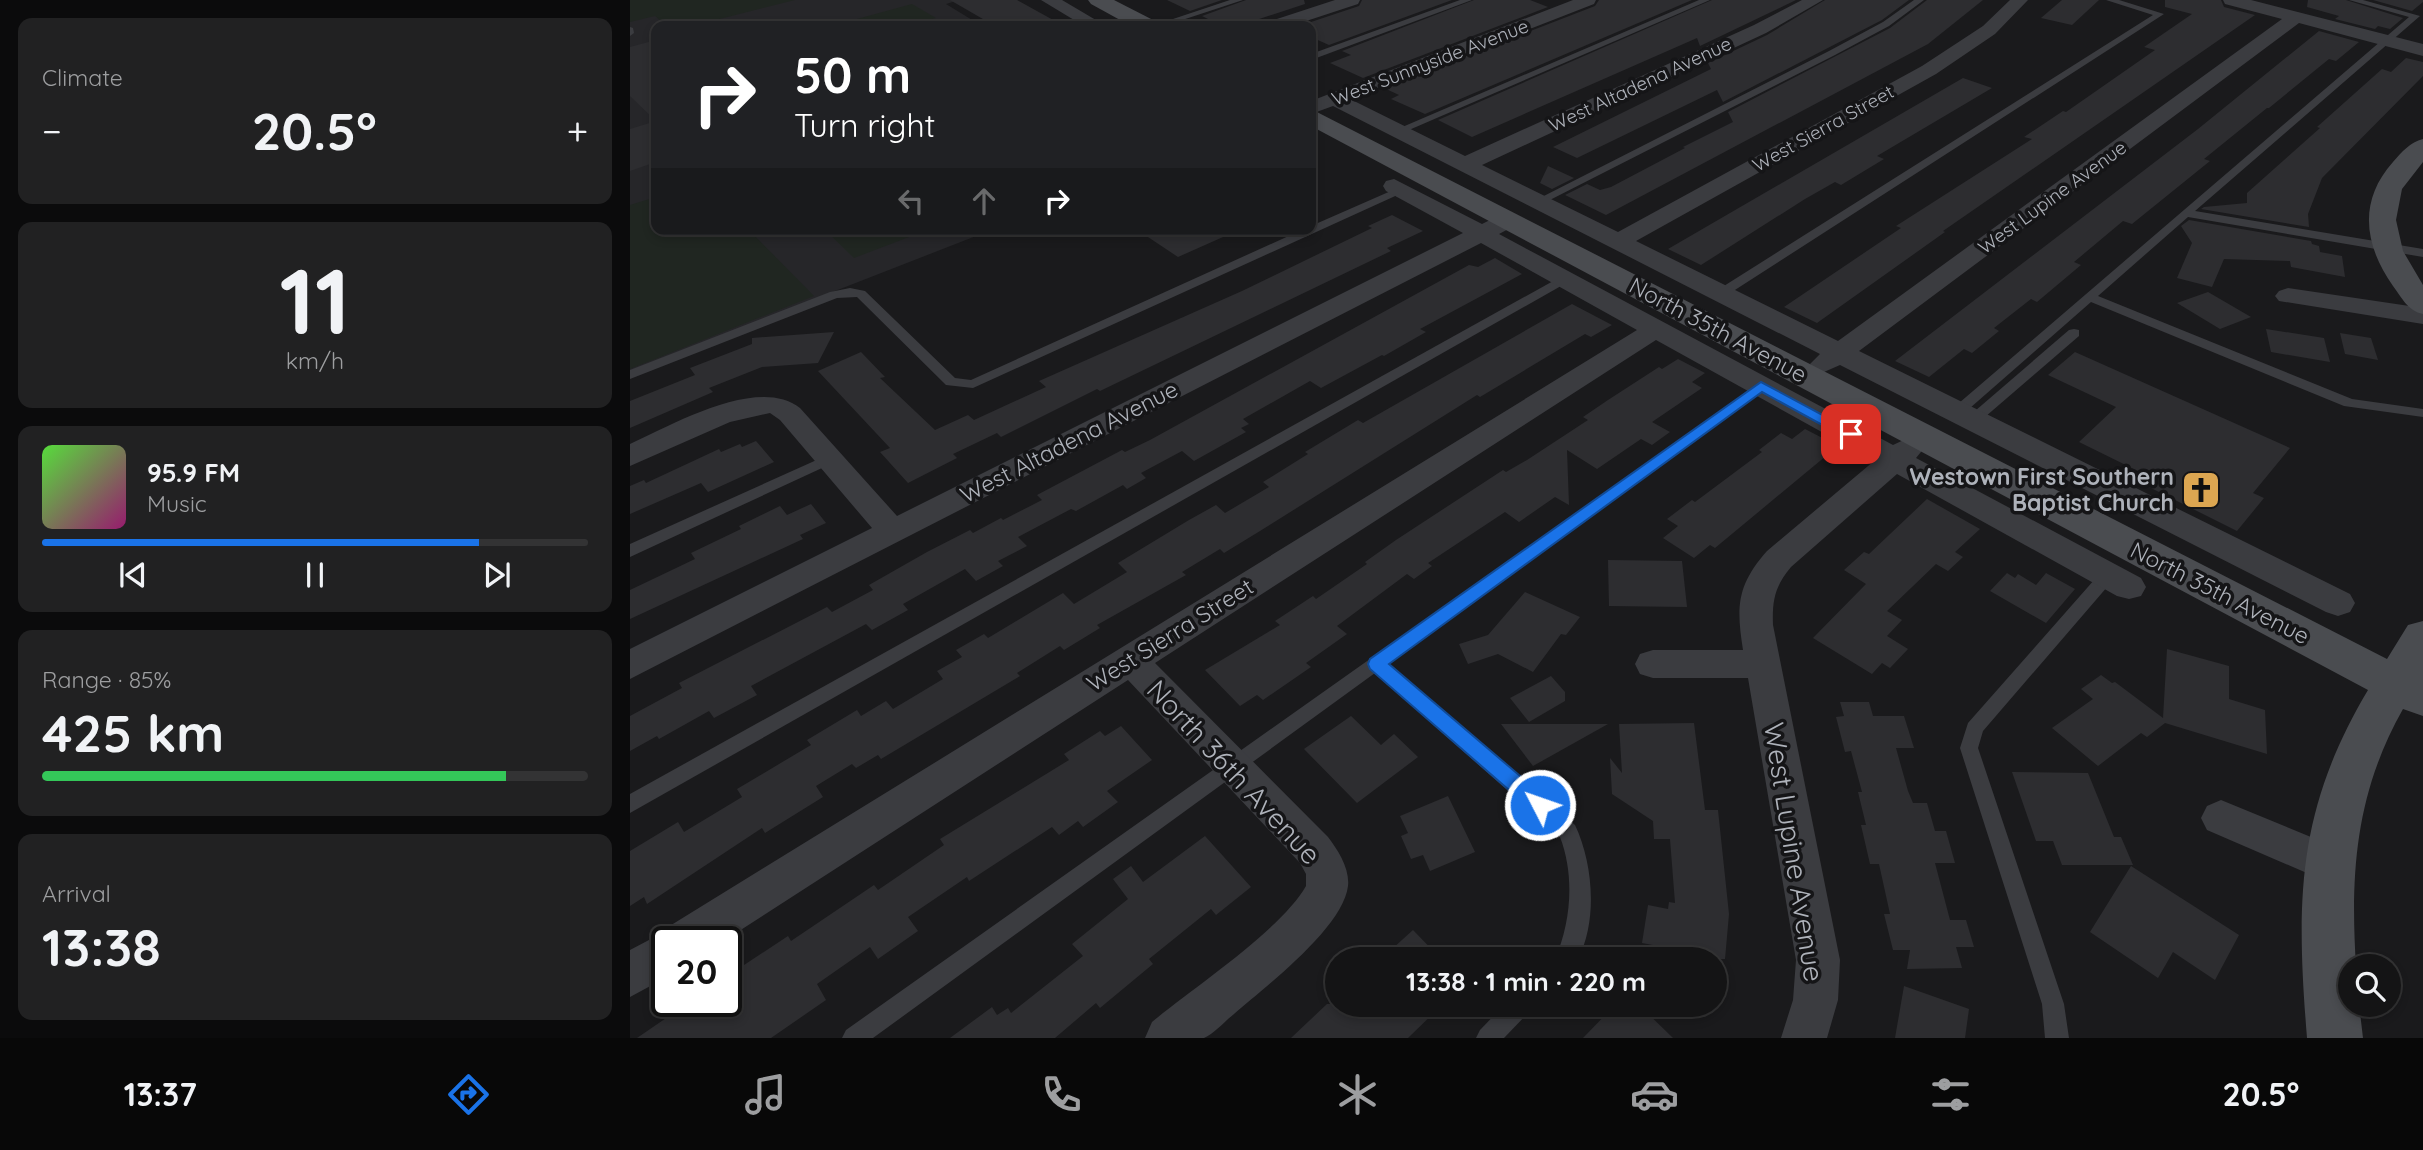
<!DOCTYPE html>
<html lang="en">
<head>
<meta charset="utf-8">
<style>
  :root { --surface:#141415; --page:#212122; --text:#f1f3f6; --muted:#9d9ea0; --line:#333334; --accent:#1a73e8 }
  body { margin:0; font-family:Quicksand,sans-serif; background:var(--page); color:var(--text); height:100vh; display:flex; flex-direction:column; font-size:26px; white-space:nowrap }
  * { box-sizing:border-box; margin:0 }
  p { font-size:23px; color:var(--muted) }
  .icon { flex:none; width:38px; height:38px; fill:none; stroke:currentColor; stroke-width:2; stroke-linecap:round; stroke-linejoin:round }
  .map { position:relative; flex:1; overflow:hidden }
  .sheet { display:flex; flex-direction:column; gap:18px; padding:18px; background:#0b0b0c; width:630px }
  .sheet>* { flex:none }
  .banner { position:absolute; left:21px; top:21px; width:665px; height:214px; border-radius:14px; box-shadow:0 4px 10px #0003,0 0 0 2px var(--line); background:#202124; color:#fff; overflow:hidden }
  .fabs { position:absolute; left:1708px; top:954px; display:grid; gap:14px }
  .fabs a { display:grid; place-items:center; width:63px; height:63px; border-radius:50%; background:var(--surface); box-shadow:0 4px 10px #0003,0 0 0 2px var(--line); font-size:35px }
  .speed { position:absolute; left:21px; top:926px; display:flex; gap:14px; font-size:35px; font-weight:700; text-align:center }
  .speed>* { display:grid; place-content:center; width:91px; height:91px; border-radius:50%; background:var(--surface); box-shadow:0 4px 10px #0003,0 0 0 2px var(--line); line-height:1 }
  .speed .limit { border:4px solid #111; border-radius:10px; background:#fff; color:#111 }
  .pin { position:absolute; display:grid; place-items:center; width:60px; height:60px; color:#fff; margin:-30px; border-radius:14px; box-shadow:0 4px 10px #0006 }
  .me { position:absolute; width:77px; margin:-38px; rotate:311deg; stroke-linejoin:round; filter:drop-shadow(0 0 5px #0008) }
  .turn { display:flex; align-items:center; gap:24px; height:147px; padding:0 28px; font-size:32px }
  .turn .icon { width:91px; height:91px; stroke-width:2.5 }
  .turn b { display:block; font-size:49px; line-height:60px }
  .lanes { display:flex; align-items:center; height:66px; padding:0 28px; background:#0003; justify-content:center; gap:35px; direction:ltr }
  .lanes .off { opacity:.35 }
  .big { font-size:52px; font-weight:800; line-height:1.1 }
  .sheet .tile { flex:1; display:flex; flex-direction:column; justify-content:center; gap:10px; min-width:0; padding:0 24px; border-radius:14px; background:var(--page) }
  .sheet .dial { align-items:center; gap:0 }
  .dial b { font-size:91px; line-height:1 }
  .song { display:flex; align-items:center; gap:21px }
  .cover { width:84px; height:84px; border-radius:10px; background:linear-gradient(135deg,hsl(110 70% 55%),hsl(320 70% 35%)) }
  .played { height:7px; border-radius:4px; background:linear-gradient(90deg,var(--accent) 80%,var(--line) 80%) }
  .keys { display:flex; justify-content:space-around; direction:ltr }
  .heat { display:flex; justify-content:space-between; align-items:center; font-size:38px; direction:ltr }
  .charge { height:10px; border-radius:5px; background:linear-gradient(90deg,#34c759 85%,var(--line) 0) }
  .trip { position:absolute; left:695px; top:947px; width:402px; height:70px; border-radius:35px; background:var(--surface); box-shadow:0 4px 10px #0003,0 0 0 2px var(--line); font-weight:800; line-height:70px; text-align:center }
  .tab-bar { display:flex; height:112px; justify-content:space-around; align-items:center; background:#080808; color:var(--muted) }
  .tab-bar .icon { width:49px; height:49px }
  .tab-bar .active { color:var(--accent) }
  .tab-bar b { font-size:32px; color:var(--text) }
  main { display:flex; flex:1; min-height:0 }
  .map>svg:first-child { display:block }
  .built { fill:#262629 }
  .green { fill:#202621 }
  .building { fill:#2d2d30 }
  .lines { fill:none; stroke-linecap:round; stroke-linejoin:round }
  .lane { fill:#3b3c40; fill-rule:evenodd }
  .street { fill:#3b3c40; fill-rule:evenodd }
  .secondary { fill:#4a4c50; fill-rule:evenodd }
  .route { fill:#1a73e8; stroke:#114b97; stroke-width:2 }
  .labels { text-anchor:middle; stroke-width:7; stroke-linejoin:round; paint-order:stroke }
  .far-street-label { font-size:19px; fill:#aeb2ba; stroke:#151517 }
  .street-label { font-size:23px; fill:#aeb2ba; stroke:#151517 }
  .poi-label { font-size:23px; font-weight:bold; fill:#aeb2ba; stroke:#151517; text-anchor:end }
  .near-street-label { font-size:28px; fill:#aeb2ba; stroke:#151517 }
</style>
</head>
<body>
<main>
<section class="sheet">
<div class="tile"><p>Climate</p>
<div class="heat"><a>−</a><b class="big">20.5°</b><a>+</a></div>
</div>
<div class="tile dial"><b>11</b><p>km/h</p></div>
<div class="tile">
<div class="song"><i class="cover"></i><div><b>95.9 FM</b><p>Music</p></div></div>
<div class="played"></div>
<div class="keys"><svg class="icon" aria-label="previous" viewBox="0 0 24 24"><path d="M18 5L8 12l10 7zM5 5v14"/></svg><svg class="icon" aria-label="pause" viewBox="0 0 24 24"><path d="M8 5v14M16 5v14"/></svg><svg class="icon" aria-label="next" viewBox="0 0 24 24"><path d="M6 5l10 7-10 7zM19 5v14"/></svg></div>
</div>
<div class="tile"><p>Range · 85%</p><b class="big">425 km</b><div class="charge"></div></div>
<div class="tile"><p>Arrival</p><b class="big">13:38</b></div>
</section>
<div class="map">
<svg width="1793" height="1038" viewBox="0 0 1793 1038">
  <rect width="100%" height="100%" fill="#1a1a1c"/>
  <!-- built -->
  <path class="built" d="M0,0H329L316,4L352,26H26V229H364L0,371Z"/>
  <!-- green -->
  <g class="green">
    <path d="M0,0H165L62,26H37L25,16L0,22Z"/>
    <path d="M282,4L306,18C281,25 250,34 227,19Z"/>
    <path d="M26,197V229H118L184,296L0,369V205Z"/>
    <path d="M194,229H300L224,258Z"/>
  </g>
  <!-- building -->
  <g class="building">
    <path d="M320,0H387L434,26H365Z"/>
    <path d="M537,0H592L560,11Z"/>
    <path d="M616,0H674L675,4L608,26H592L572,16Z"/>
    <path d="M732,0H822L699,45L681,37V22L729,6Z"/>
    <path d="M844,0H900L918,7L733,78L700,63L721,55L712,51Z"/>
    <path d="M969,0H1062L795,114L761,99L769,95L754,88L965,6Z"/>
    <path d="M1082,0H1166L1070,46L1067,38L842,137L808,120Z"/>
    <path d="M1195,0H1279L1252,20L1093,102L1087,90L947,158L923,147L1081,69L1078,63L1137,35Z"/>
    <path d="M1297,0H1353L1298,44L976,215L935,195L957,184L970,190L981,187L1055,148L1053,147L1103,122L1098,112L1260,28Z"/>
    <path d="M1432,0H1469L1442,25L1411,18Z"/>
    <path d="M1535,0H1591L1594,7L1625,15L1313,231L1315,232L1187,323L1154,307L1271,228L1266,226L1402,139L1394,137L1433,111L1436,112L1525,50L1514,47L1562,14L1535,7Z"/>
    <path d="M1678,0H1716L1773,18L1760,29L1748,26L1745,29L1705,19L1709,16L1677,7Z"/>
    <path d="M1743,0H1793V2L1782,11Z"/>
    <path d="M1689,31L1729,42L1706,61L1699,59L1639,108H1637L1574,159L1580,161L1502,224L1493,221L1444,262L1451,265L1407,302L1401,299L1364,328L1369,331L1342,353L1334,349L1299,377L1265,361L1568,129Z"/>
    <path d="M26,40V162L0,171V129L26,121L0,96V47Z"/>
    <path d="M1776,58L1793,62V76L1692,178L1678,214L1679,227L1571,209L1574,207L1617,203V193L1690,128L1687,127L1752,69L1761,72Z"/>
    <path d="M1333,78L1362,88L1247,156L1254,159L1211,185L1205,182L1175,199L1071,265L1038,249Z"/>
    <path d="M918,166L944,178L922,189L910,183Z"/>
    <path d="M762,215L793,231L757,248L761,251L470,391L467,389L371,437L367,433L323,454L327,458L278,483L250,452L260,448L188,371L231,352L255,377L250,378L305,430L338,415L344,420L416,387L409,381L612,291L742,228L738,226Z"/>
    <path d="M1559,220L1681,241L1682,244L1689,246L1690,252L1712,256L1715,277L1661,267L1660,261L1594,259L1582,287L1547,278L1562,243L1551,226Z"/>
    <path d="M506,229H611L548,257Z"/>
    <path d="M865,258L892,274L790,329L796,332L754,356L752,355L691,388L680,381L613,419L619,424L611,428L616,432L564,461L552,451L511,473L516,478L497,489L493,485L446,511L441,509L388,537L397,546L368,561L373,566L346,581L335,569L273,604L278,610L242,630L236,624L121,686L127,695L84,718L79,711L29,739L27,736L0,751V716L52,688L49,683L197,607L202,612L243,590L239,585L297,552L340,530L343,533L371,518L373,520L412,500L407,495L492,450L495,452L520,440L839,265L848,267Z"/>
    <path d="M1578,292L1621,317L1590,329L1547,303Z"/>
    <path d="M942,304L982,325L961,337L955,334L850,397L847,395L630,531L594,553L590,549L552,572L556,575L467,625L470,628L434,650L430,646L387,673L390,676L251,759L248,755L226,768L222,764L186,786L193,797L135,833L132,828L17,904L14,897L0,906V851L48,822L54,832L112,797L107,789L181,745L177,740L227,710L231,716L256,701L263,709L313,679L307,671L332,657L326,650L354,634L358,638L433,593L444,604L497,572L488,563L559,520L586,505L595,513L639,487L633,482L678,454L675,452L728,420L733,423Z"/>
    <path d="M1636,329L1694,338L1700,362L1641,352Z"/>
    <path d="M204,332L188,363L132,367L79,388L83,392L0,428V401L65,375L60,368L122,344V338Z"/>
    <path d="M1710,333L1741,338L1748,360L1715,354Z"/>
    <path d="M1445,352L1660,448L1623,493L1634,498L1607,531L1509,482L1516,475L1449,442L1486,407L1418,375Z"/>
    <path d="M1048,359L1075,373L1062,382L1072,388L1022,422L1040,432L1022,445L1011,439L967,469L937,450L939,505L925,497L889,522L875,512L798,563L802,566L784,579L777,574L707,626L717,634L676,663L681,667L633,700L627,695L610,706L575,670L650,625L645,621L683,596L686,599L737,564L735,562L766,540L873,470L876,472L897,460L958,420L953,417L978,400L1029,367L1032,369Z"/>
    <path d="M1175,429L1208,446L1085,548L1080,545L1064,558L1033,538L1048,526L1037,519L1062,500L1065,502L1132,452L1129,450L1151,433L1162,439Z"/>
    <path d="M126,441L144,462L78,492L71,483L0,514V486L14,480L16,483L89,449L91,452L110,444L112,447Z"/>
    <path d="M1297,499L1350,529L1325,552L1333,557L1318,571L1306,564L1257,611L1272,620L1257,636L1278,649L1260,668L1252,663L1242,674L1183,638L1236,584L1214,570L1234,552L1239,554Z"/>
    <path d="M181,504L196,523L170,535L173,539L0,619V590L65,559L61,553L111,529L109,526L150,506L157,515Z"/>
    <path d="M978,560L1052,561L1057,607L979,606Z"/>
    <path d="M1377,573L1385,578L1388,574L1406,585L1416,573L1445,589L1416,623L1360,591Z"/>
    <path d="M895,592L950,617L936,635L931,634L903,672L868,654L838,664L829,644L858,635Z"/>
    <path d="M1537,649L1599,666V699L1635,710L1637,754L1535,723L1517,737L1511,733L1468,766L1422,728L1463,699L1451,689L1471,675L1482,683L1485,682L1533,718Z"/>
    <path d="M921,676L935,692V701L899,722L880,698Z"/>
    <path d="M1210,702H1239L1243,716H1274L1284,748H1266L1278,791L1283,803H1297L1305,831H1316L1325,863H1305L1320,920H1336L1344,947H1326L1332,968L1277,969L1280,950H1263L1254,914H1260L1249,864H1240L1231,825H1236L1228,792H1232L1221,751L1215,752L1206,717L1214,716Z"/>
    <path d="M721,716L751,745L764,734L788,757L727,803L674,749Z"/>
    <path d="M1064,723L1075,810H1088L1099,914L1095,959H1032L1033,947L1012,943L1018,905L1038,909L1039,902L1045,903L1040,839H1024L1023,821L982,794L980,758L992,773L989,724Z"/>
    <path d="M871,724H978L903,766Z"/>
    <path d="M491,726L522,760L477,791L488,802L453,827L448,821L429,835L422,827L339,881L337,877L278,917L288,931L248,959L240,947L187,984L196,1000L141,1038H7L61,1001H96V977L158,936L161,941L244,885L248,890L314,845L310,839L439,760L434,754L470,731L475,736Z"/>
    <path d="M1382,772L1458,773L1484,837H1491L1503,865H1432L1423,841H1406Z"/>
    <path d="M818,796L845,852L800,871L793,855L781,859L771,836L778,833L770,816Z"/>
    <path d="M575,836L621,887L586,915L581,909L519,959L523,964L470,1008L466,1003L425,1038H320L362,1007L367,1015L378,1008L381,1013L453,956L442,944L498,899L483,879L501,866L513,882Z"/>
    <path d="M1501,866L1609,935L1585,980L1543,952L1528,978L1460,932Z"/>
    <path d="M783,930L811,959H751Z"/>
    <path d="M1274,986L1339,1009L1335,1038H1265Z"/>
    <path d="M697,1004H813L778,1038H661Z"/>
    <path d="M986,1004H1008L1043,1038H953Z"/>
  </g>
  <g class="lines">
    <!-- lane -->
    <g class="lane">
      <path d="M600,0H613L534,26H522Z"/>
      <path d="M830,0H842L681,60V54Z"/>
      <path d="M1069,0H1080L772,133L763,131Z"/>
      <path d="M1284,0H1294L1259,26L1205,55L912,204L902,202L1199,51L1253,22Z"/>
      <path d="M1476,0H1489L1534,14L1094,297H1086V291L1523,15Z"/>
      <path d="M1719,0H1733L1790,16L1565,211L1793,249V257L1558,217L1468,296L1722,399L1793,409V417L1714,406L1461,302L1332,415H1322L1320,412L1322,409L1779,17Z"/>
      <path d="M0,27L3,28L4,33L0,36Z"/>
      <path d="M770,187L774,188V192L343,388L316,385L227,297L207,298L0,379V370L200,292L220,288L235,291L325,378L341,380L674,229H681V226Z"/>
      <path d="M934,275L940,279L938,282L0,813V794Z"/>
      <path d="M1444,329L1449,330V336L1348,423H1338L1336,420L1338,417L1439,330Z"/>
      <path d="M1131,382L1136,383L1138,386L1136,389L758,663L945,825C963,863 968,920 948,959H925C941,922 945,876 930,837L745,673L243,1038H212L216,1030Z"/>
      <path d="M200,454L205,456L207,459L205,462L0,557V544Z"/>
      <path d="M1478,569L1484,571L1486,575L1484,579L1353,731L1348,748L1434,1004L1439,1038H1415L1412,1004L1330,748L1338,723L1472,571Z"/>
      <path d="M875,1004H902L899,1012L874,1038H846L850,1030Z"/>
    </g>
    <!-- street -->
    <g class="street">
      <path d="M411,0H432L476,26H454Z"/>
      <path d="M705,0H730L728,4L661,26H635L638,22Z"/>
      <path d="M943,0H966L964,4L720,99L835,156L1124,25L1172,0H1193L1136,33L852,165L988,232L1292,66L1353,26L1380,0H1398L1365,34L1306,74L1006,241L1208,341L1652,19L1595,4L1593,0H1621L1793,44V56L1669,23L1229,351L1720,594L1725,603L1720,612L1708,616L1696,612L1210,365L1194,372L1184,370L1180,364L1190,354L703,106L681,114V101Z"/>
      <path d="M764,179L852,224L870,215H886L890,220L886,225L869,234L1263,445L1280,437L1290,440L1295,447L1286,458L1511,578L1516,587L1511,596L1499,599L1487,596L1267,474L1161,567C1145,586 1142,600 1143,625L1210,960L1208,1000L1197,1038H1151L1163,1000L1166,960L1118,678H1023L1010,674L1005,664L1010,654L1023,650H1113C1106,606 1107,585 1137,551L1244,461L1026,340L525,663L698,837C708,850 720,869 718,886C713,928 635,987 604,1014C595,1021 584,1034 574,1038C563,1038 529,1038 515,1038L522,1022C563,988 651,930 676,886V874L670,863L498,680L92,942H37V977L0,997V950L36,931L38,927L1007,330L851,243L0,679V649L242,528L150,420L140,413L100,422L0,466V444C42,425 128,375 170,408L267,516L833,233L756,191L753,186L756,181Z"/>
      <path d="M1658,288L1793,308V324L1649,301L1645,296L1649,291Z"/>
      <path d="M1591,800L1715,851L1721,864L1715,877L1700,883L1577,830L1571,818L1577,806Z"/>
    </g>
    <!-- secondary -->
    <g class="secondary">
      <path d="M458,0H484L525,21L528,26H501L461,4Z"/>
      <path d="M681,109L1757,659L1778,625L1793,621V716L1773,709C1726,792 1720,872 1726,966H1720V1004H1729L1733,1038H1677C1666,901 1666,811 1738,690L681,126Z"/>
      <path d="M1793,139V162L1772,189L1766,220L1773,251L1793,285V314C1778,311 1772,298 1763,286C1734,245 1728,201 1763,162C1772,152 1780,142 1793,139Z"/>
    </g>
  </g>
  <!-- route -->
  <path class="route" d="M1131,382L1228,434L1226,438H1216L1132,392L759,664L917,799L920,805L917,811L910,814L903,811L740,669L738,664L740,659Z"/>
  <!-- icons -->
  <defs>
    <symbol id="church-square" viewBox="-11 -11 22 22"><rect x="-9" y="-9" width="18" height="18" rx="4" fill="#dca651" stroke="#151517"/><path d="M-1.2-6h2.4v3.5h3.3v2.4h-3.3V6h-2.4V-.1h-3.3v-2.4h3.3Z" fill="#111"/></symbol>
  </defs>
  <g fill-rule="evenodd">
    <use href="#church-square" x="1549" y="468" width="44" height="44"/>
  </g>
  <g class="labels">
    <!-- far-street labels -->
    <g class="far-street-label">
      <text transform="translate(800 62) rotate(-21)" y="7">West Sunnyside Avenue</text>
      <text transform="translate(1010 84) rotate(-25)" y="7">West Altadena Avenue</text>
      <text transform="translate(1193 128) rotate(-29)" y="7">West Sierra Street</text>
      <text transform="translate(1422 197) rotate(-36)" y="7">West Lupine Avenue</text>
    </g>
    <!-- street labels -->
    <g class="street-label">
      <text transform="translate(1088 330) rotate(28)" y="8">North 35th Avenue</text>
      <text transform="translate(439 442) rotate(-27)" y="8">West Altadena Avenue</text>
      <text transform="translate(1590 593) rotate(27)" y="8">North 35th Avenue</text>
      <text transform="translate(540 635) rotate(-32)" y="8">West Sierra Street</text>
    </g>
    <!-- poi labels -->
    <g class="poi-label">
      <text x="1544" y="485">Westown First Southern<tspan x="1544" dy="26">Baptist Church</tspan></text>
    </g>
    <!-- near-street labels -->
    <g class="near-street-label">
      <text transform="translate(604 772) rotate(47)" y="10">North 36th Avenue</text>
      <text transform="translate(1164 852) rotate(81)" y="10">West Lupine Avenue</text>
    </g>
  </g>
</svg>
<div class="fabs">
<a><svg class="icon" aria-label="search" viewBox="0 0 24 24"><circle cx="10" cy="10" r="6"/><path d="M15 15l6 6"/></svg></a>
</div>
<div class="speed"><div class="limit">20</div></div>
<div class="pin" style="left:1221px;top:434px;background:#d93025"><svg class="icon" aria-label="arrive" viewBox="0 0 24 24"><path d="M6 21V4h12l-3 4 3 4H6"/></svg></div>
<svg class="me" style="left:910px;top:805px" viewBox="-20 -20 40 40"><circle r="17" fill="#1a73e8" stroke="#fff" stroke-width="3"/><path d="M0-11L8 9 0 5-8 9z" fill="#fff"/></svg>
<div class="trip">13:38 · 1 min · 220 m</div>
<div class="banner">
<div class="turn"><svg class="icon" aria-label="right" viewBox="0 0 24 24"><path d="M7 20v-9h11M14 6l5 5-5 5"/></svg><div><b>50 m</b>Turn right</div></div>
<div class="lanes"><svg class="icon off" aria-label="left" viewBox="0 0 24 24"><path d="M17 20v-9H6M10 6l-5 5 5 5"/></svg><svg class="icon off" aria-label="ahead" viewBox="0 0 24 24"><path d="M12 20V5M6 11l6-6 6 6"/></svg><svg class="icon" aria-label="right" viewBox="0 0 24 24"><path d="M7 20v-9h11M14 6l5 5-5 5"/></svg></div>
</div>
</div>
</main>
<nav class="tab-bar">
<b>13:37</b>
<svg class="icon active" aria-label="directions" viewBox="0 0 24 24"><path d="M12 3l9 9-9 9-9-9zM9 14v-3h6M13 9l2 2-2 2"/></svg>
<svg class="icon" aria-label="music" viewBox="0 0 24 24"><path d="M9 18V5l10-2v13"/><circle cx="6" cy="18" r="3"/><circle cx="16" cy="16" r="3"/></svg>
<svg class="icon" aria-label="phone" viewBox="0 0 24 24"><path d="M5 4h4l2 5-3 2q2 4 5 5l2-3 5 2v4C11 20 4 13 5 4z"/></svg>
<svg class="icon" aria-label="climate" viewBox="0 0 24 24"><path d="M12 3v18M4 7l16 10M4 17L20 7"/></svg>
<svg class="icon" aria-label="car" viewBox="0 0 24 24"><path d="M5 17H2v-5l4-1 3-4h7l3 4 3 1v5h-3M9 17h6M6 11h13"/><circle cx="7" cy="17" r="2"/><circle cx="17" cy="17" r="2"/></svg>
<svg class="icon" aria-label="filters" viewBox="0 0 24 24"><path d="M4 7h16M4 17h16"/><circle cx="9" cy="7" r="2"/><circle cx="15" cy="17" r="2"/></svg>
<b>20.5°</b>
</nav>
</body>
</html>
